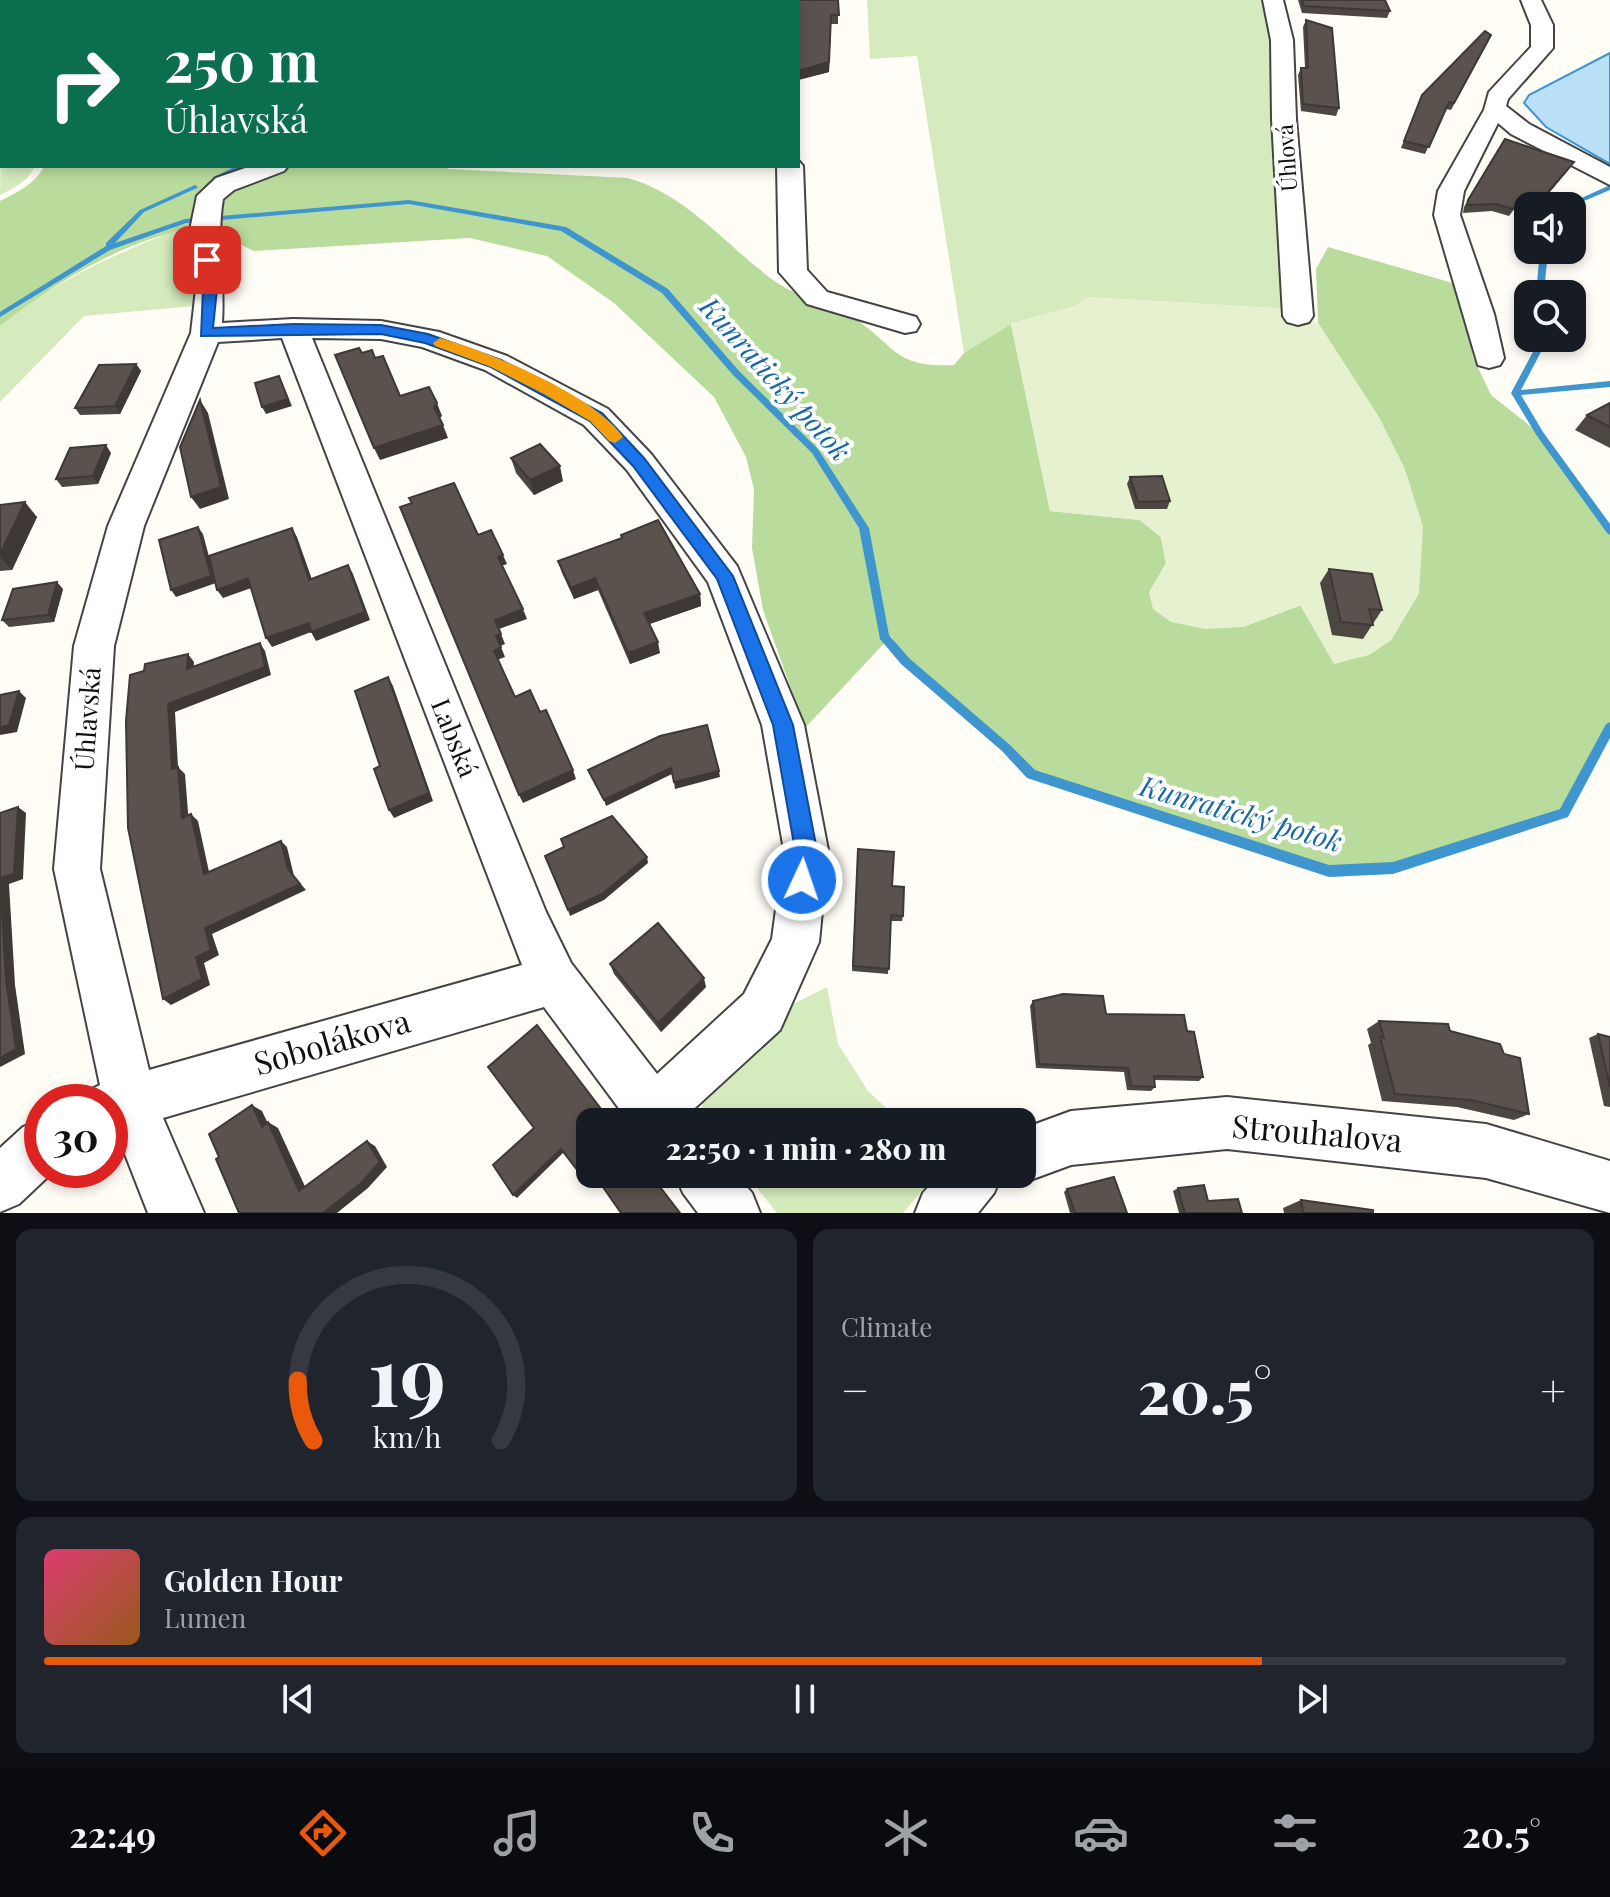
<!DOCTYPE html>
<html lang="en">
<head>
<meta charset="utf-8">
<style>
  :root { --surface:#171b24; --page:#20242c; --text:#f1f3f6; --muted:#9ea1a6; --line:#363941; --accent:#ea580c }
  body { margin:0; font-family:"Playfair Display",serif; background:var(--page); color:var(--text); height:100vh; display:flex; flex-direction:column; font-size:30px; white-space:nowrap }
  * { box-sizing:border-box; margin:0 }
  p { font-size:26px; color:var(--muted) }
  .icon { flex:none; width:44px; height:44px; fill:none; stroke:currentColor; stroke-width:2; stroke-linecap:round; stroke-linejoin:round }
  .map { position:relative; height:1213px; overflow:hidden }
  .sheet { display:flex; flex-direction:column; gap:16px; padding:16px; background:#0d0f14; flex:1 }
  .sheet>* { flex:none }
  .top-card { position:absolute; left:0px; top:0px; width:800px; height:168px; box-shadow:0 4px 12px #0003; background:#0b6e4f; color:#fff; overflow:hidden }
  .fabs { position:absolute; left:1514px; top:192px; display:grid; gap:16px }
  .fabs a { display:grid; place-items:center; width:72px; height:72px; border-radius:16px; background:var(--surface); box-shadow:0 4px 12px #0003; font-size:40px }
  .speed { position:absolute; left:24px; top:1084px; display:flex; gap:16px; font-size:40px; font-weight:700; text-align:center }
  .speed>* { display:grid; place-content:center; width:104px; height:104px; border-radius:50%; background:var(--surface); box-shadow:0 4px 12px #0003; line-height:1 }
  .speed .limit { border:12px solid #d22; background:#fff; color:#111 }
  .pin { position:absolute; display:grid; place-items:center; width:68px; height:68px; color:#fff; margin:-34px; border-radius:16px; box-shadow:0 4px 12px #0006 }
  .me { position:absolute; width:88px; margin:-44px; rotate:3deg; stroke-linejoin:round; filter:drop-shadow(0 0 6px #0008) }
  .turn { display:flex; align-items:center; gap:28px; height:168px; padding:0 32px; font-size:36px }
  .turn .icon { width:104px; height:104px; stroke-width:2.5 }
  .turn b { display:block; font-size:56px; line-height:68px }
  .big { font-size:60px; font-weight:800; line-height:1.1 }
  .sheet .tile { flex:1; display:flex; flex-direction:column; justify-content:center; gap:12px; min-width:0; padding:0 28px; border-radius:16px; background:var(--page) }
  .sheet .dial { align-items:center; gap:0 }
  .dial svg { height:208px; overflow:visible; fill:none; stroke:var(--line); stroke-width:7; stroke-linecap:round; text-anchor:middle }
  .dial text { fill:var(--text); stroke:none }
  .song { display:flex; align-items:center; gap:24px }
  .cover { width:96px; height:96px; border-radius:12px; background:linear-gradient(135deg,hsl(340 70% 55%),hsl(30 70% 35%)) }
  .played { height:8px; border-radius:4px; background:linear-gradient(90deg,var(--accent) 80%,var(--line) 80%) }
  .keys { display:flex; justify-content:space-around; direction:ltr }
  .heat { display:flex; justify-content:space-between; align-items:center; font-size:44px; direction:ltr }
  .sheet .tiles { flex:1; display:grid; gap:16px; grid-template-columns:1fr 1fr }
  .tile:last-child { grid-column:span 2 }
  .trip { position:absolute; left:576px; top:1108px; width:460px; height:80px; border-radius:16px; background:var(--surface); box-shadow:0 4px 12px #0003; font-weight:800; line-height:80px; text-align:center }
  .menu { display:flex; height:128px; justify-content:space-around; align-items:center; background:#090b0e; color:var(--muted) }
  .menu .icon { width:56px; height:56px }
  .menu .on { color:var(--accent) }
  .menu b { font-size:36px; color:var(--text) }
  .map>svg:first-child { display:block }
  .green { fill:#d5ebbd }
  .forest { fill:#b9dc9c }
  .pitch { fill:#e6f2cf }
  .water { fill:#b9e0f7; stroke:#3f96cf; stroke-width:2 }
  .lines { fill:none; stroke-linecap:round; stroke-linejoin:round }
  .stream { fill:#3f96cf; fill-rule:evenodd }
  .minor-casing { stroke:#444; stroke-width:4 }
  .minor { fill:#fff; fill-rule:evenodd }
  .wall { fill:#4d4742 }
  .shaded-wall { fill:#3f3936 }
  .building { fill:#5a524d; stroke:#3f3936; stroke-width:2 }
  .route { fill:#1a73e8; stroke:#114b97; stroke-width:2 }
  .slow { fill:#f59e0b }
  .labels { text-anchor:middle; stroke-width:8; stroke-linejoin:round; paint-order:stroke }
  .far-street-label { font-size:22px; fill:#111; stroke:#fff }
  .street-label { font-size:26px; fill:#111; stroke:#fff }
  .water-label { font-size:28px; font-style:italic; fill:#1768a6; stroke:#fff }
  .near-street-label { font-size:32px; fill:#111; stroke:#fff }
</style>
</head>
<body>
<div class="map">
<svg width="1610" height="1213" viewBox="0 0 1610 1213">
  <rect width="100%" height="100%" fill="#fffdf5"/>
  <!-- green -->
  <g class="green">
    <path d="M867,0H1263L1274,43L1290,309L1088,297L1075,306L1011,324L964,353L917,56L870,59Z"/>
    <path d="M2,37V166H35C30,180 13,189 0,195Z"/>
    <path d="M183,227H186L196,277L194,306L84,316L0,402V326C64,276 109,257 183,227Z"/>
    <path d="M827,987L838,1044L868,1091L901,1122H704L700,1118L707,1081L781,1010Z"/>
    <path d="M746,1174H937L903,1213H777Z"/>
  </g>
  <!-- forest -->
  <path class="forest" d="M44,166H444L448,169L628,178C688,195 727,247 776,282C799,298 830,302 854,318C896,346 894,368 954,365L964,353L1011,324L1050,511L1140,520L1161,537L1166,563L1243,627L1301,605L1369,655L1391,640L1419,593L1380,419L1318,323L1316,269L1328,247L1463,286L1473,357L1491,395L1540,434L1610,531V727L1567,806L1480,840L1393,868L1329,870L1031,774L911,666L891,636L805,728L763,610L752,548L754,489L746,457L714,397L614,303L547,256L470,238L254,251L231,240L216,223C133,235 66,275 0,326V201C16,193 37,183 44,166Z"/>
  <!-- pitch -->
  <path class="pitch" d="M1088,297L1290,309L1318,323L1380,419L1405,469L1423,527L1419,593L1391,640L1369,655L1334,664L1300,605L1243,627L1205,629L1171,622L1153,609L1149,592L1166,563L1161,537L1140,520L1050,511L1011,324L1075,306Z"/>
  <!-- water -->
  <path class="water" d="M1610,53V164L1546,127L1524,103L1529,95Z"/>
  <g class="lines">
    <!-- stream -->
    <g class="stream">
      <path d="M205,0H213L217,2H209Z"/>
      <path d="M622,0H629L626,2H619Z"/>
      <path d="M236,166H245L217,179L212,178Z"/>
      <path d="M195,185L198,187L197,188L144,212L115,243L185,219L409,200L566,227L668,289L739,371L818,449L869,528L889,635L909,658L1010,745L1035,770L1329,865L1393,862L1560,809L1606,724L1610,722V738L1568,817L1393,874L1329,877L1027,778L1002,751L901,664L880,639L859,528L812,453L733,375L662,293L561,231L409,204L186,223L110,250L0,317V312L106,246V243L140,210Z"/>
      <path d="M1610,185V190L1572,206H1564Z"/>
      <path d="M1540,250H1548L1544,294H1536Z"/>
      <path d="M1535,338H1543V348L1521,390L1610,381V387L1521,395L1543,432L1610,524V535L1607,533L1537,436L1511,393L1535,348Z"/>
    </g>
    <defs>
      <g id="minor">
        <path d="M1263,0H1283L1293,40L1296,119L1313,316L1309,322L1298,325L1287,322L1283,316L1272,119L1271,40Z"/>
        <path d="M1521,0H1541L1553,25V48L1508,99L1506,106L1529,124L1610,167V185L1511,134L1498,123L1464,191L1460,215L1494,314L1504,358L1500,365L1489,368L1478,365L1434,215L1438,191L1484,110L1489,92L1531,47V25Z"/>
        <path d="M798,160L803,166L807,270L827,292L916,317L920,324L916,331L905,333L807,304L779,272L777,166H798Z"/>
        <path d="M251,166H288L284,171L234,190L223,199C216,240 225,281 222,323L293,319L381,321L439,332L507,356L608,409L651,454L737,566L804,725L828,850L819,942L780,1030L685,1117L687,1122H629L544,1007L163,1118L204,1213H148L116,1131L110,1133V1102H86L92,1089L100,1085L54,869L74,646L108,526L191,333L196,289L190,230L197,196L216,178ZM282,338L522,965L149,1070L100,869L114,646L144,526L218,342ZM312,338L381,339L422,347L485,370L584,425L627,470L708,582L762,725L784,850L772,939L744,994L657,1074L571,963L546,912Z"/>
        <path d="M1227,1097L1486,1124L1610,1161V1213L1486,1178L1227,1149L1071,1165L1022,1183L1003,1174H1022V1129L1071,1111Z"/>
        <path d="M42,1119V1170H55L19,1204L0,1212V1148L23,1127Z"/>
        <path d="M675,1174H736L752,1193L760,1213H698L683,1193Z"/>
        <path d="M940,1174H1002L994,1193L978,1213H915L923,1193Z"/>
      </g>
    </defs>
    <!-- minor casing -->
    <use href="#minor" class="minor-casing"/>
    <!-- minor -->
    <use href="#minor" class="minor"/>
  </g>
  <!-- wall -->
  <g class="wall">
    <path d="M838,0V24H831L829,72L798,80V1Z"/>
    <path d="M1298,0H1385L1390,11L1387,18L1302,13Z"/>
    <path d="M1306,20L1339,108L1336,116L1301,111L1298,75L1301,68H1305L1303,27Z"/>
    <path d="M1491,35L1451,110L1446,109L1425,154L1401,148L1419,102Z"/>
    <path d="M1574,162L1569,169L1538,206H1528V212L1515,208L1509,216L1492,211L1463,213L1464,207L1468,200Z"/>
    <path d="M136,364L141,371L120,414L80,415L75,408Z"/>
    <path d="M1610,403V448L1575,430L1587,415Z"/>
    <path d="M111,453L98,484L62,487L56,479Z"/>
    <path d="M511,458L563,481L534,495L516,473Z"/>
    <path d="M1130,477L1170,501L1167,509H1135L1127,484Z"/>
    <path d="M0,505L37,517L12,570L0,571Z"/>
    <path d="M558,561L700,594L701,606L649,624L660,653L630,664L598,590L574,599L562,573Z"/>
    <path d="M1329,569L1382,610L1363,639L1332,635L1320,583Z"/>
    <path d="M63,589L54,622L9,627L2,620Z"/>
    <path d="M858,849L892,886L903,916L902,921H891L888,974L852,971Z"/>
    <path d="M610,964L706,987L661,1032L614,974Z"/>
    <path d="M1033,1001L1106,1014L1187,1031L1203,1077L1199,1081L1154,1080L1155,1087L1151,1091L1127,1090L1124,1072L1036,1068L1030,1006Z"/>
    <path d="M1379,1021L1450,1031L1529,1114L1514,1120L1457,1107L1382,1101L1368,1045L1371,1043L1367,1029Z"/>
    <path d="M1598,1034L1610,1037V1107L1604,1106L1589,1038Z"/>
    <path d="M1178,1188L1208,1201L1242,1213H1179L1173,1191Z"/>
    <path d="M1067,1189L1127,1213H1070L1064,1192Z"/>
    <path d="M1301,1200L1373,1213H1284L1283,1208Z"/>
  </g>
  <!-- shaded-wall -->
  <g class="shaded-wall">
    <path d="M831,24L829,72L798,80V71Z"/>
    <path d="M1574,162L1569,169L1538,206H1536Z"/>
    <path d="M136,364L141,371L120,414L115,406Z"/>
    <path d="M279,376L292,406L266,414L262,407Z"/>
    <path d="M200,400L208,413L229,499L200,509L191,497Z"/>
    <path d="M437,403L442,416L438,420L434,407Z"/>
    <path d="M443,425L448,438L380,460L374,448Z"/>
    <path d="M106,445L111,453L98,484L93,476Z"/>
    <path d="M560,466L563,481L534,495L530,480Z"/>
    <path d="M25,502L37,517L12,570L0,557V554Z"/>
    <path d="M198,527L203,534L216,583L176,597L171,590Z"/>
    <path d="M292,528L297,537L315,588L309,580Z"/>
    <path d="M503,555L507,564L501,566L498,557Z"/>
    <path d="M348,565L353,574L370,620L316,641L311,632L272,647L266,638Z"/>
    <path d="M248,578L254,587L223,598L217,590Z"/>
    <path d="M595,578L598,590L574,599L571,588Z"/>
    <path d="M57,582L63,589L54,622L48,615Z"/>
    <path d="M700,594L701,606L647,625L644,613Z"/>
    <path d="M523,609L527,619L499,629L495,620Z"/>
    <path d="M501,634L505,644L500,646L496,636Z"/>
    <path d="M658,642L660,653L630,664L628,653Z"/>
    <path d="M260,643L265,651L271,675L175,712L178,767L185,774L189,825L182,818L172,769L168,704Z"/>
    <path d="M501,647L505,657L497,660L494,651Z"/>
    <path d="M188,654L194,662L193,677L187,669Z"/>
    <path d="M388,677L393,686L433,801L394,818L389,810Z"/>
    <path d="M19,691L26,698L17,732L0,735V727Z"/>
    <path d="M671,768L672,774L606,806L604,800Z"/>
    <path d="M573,770L576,779L523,803L519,795Z"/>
    <path d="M719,771L720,777L675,789L674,782Z"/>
    <path d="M18,807L26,813L23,879L9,884L15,985L25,1054L0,1067V878Z"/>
    <path d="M191,814L198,821L211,881L204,874Z"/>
    <path d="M281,841L287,847L294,876L306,890L212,934L219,955L204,963L210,985L171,1005L163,999L196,957L205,928L288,869Z"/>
    <path d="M647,857L648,863L604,900L570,916L568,910Z"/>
    <path d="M704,978L706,987L661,1032L658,1023Z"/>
    <path d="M252,1105L262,1111L272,1132L262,1127Z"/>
    <path d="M268,1122L278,1128L309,1195L299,1191Z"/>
    <path d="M367,1141L375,1146L387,1167L368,1188L337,1213H323Z"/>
    <path d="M561,1149L564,1152L517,1198L513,1195Z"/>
  </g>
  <!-- building -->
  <g class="building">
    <path d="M736,0H797L798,1L799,0H838L839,15H831L829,62L798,71V2H735Z"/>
    <path d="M1302,0H1385L1390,11L1304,6Z"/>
    <path d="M1306,20L1332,28L1339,108L1303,104L1301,68H1308Z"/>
    <path d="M1485,31L1491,35L1454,103L1449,102L1429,147L1404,141L1422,95Z"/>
    <path d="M1505,139L1574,162L1536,206L1520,201L1513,209L1496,204L1467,205L1468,200Z"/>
    <path d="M359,348L362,353L372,350L375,358L383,356L400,396L429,387L437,403L434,407L443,425L374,448L335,355Z"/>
    <path d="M136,364L115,406L75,408L99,365Z"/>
    <path d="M279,376L288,399L262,407L255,383Z"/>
    <path d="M200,400L221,487L191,497L180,447Z"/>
    <path d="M1610,403V427L1587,415Z"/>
    <path d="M540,444L560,466L530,480L511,458Z"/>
    <path d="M106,445L93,476L56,479L70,448Z"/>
    <path d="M1162,476L1170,501L1138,502L1130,477Z"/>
    <path d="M454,483L478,535L491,530L503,555L498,557L523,609L495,620L501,634L496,636L501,647L494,651L515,697L530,690L540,712L546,710L573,770L519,795L400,507L412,503L409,498Z"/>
    <path d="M25,502L0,554V505Z"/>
    <path d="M658,520L700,594L644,613L658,642L628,653L595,578L571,588L558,561L622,538L621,535Z"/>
    <path d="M198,527L211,576L171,590L159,540Z"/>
    <path d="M292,528L309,580L348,565L365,612L311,632L309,623L266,638L248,578L217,590L209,556Z"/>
    <path d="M1329,569L1372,574L1382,610L1369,609L1373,625L1341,622Z"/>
    <path d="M57,582L48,615L2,620L13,589Z"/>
    <path d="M260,643L265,667L168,704L172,769L178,767L182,818L191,814L204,874L281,841L288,869L300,884L205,928L211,950L196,957L202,979L163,999L128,828L126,721L130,675L144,671L145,664L188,654L187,669Z"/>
    <path d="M388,677L429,793L389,810L374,769L380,766L355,691Z"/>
    <path d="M19,691L9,725L0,727V695Z"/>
    <path d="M707,725L719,771L674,782L671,768L604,800L588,770L660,736Z"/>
    <path d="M18,807L14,874L0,878L6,980L16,1049L0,1058V813Z"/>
    <path d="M612,816L647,857L602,894L568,910L545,856L564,847L561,839Z"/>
    <path d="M858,849L894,852L892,886L904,887L903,916L891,915L889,969L853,966Z"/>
    <path d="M658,923L704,978L658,1023L610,964Z"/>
    <path d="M1063,994L1103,996L1106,1014L1184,1015L1187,1031L1194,1032L1203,1077L1154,1076L1155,1087L1131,1086L1128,1068L1039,1064L1033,1001Z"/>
    <path d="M1379,1021L1448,1024L1450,1031L1500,1044L1504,1054L1520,1058L1529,1114L1471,1100L1395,1094L1380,1037L1384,1038Z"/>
    <path d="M537,1025L611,1122H590V1172L588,1175L585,1171L581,1175L561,1149L513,1195L493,1165L534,1128L488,1067Z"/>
    <path d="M1598,1034L1610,1037V1087Z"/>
    <path d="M252,1105L262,1127L268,1122L299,1191L367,1141L380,1162L360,1184L323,1213H239L216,1159L219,1157L209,1134Z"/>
    <path d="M594,1174H650L680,1213H621Z"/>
    <path d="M1114,1177L1127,1213H1075L1067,1189Z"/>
    <path d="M1204,1185L1208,1201L1238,1199L1242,1213H1185L1178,1188Z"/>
    <path d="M1301,1200L1373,1210V1213H1303Z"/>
  </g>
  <!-- route -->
  <path class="route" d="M207,256L214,260L217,289L213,328L293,324L381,325L428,334L501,360L602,413L644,458L733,576L793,725L817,850L810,888L802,891L794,888L791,880L795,850L773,725L717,579L633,466L590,421L491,367L425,343L381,334L201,336L203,289L200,260Z"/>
  <!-- slow -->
  <path class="slow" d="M440,338C490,352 594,395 623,437L615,443L609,441L590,421L544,394L491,367L435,346L433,343Z"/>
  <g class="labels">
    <!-- far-street labels -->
    <g class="far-street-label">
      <text transform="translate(1287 158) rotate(-94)" y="8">Úhlová</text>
    </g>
    <!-- street labels -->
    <g class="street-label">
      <text transform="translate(88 719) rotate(-86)" y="9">Úhlavská</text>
      <text transform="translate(454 738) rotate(68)" y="9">Labská</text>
    </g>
    <!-- water labels -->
    <g class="water-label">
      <text transform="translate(775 379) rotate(48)" y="10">Kunratický potok</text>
      <text transform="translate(1241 814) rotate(16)" y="10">Kunratický potok</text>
    </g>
    <!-- near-street labels -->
    <g class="near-street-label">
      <text transform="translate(332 1043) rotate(-16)" y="11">Sobolákova</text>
      <text transform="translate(1317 1134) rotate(5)" y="11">Strouhalova</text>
    </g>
  </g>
</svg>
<div class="fabs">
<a><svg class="icon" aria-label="sound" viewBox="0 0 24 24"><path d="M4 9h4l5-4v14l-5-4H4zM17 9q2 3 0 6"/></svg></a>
<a><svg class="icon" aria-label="search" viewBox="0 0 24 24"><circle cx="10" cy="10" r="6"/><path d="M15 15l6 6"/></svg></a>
</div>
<div class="speed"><div class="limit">30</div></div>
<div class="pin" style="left:207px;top:260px;background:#d93025"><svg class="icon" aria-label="arrive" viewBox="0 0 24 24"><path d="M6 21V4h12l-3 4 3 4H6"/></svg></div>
<svg class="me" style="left:802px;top:880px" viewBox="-20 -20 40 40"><circle r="17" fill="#1a73e8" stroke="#fff" stroke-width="3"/><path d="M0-11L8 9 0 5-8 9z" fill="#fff"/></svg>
<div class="trip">22:50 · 1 min · 280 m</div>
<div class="top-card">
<div class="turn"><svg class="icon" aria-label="right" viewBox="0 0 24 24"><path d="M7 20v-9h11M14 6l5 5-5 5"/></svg><div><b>250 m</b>Úhlavská</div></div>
</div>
</div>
<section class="sheet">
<div class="tiles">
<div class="tile dial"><svg viewBox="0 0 100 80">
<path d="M14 69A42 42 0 1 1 86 69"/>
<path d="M14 69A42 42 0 0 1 8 46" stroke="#ea580c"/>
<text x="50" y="56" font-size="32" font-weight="700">19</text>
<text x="50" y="72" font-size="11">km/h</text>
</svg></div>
<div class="tile"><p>Climate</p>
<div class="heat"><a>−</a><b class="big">20.5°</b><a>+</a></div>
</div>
<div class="tile">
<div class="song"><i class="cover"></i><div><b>Golden Hour</b><p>Lumen</p></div></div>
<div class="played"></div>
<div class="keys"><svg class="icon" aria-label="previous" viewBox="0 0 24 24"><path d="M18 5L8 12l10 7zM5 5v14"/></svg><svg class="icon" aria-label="pause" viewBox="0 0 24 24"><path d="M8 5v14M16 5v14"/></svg><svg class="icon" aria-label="next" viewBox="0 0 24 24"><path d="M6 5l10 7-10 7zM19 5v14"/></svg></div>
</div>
</div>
</section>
<nav class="menu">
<b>22:49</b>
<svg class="icon on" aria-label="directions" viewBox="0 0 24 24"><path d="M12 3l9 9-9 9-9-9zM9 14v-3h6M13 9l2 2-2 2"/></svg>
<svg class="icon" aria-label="music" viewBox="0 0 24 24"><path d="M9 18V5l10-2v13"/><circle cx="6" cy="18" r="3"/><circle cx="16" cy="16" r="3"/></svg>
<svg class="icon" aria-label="phone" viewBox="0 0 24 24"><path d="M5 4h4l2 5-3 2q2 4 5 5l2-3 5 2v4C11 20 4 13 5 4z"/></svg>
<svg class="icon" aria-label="climate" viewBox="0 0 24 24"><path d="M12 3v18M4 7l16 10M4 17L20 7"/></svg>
<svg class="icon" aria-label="car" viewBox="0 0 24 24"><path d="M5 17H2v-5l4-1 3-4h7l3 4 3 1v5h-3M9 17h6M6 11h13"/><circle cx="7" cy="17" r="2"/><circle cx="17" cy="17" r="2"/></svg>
<svg class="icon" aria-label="filters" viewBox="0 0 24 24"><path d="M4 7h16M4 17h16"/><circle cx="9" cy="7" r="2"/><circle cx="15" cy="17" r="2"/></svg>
<b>20.5°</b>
</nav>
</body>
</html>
